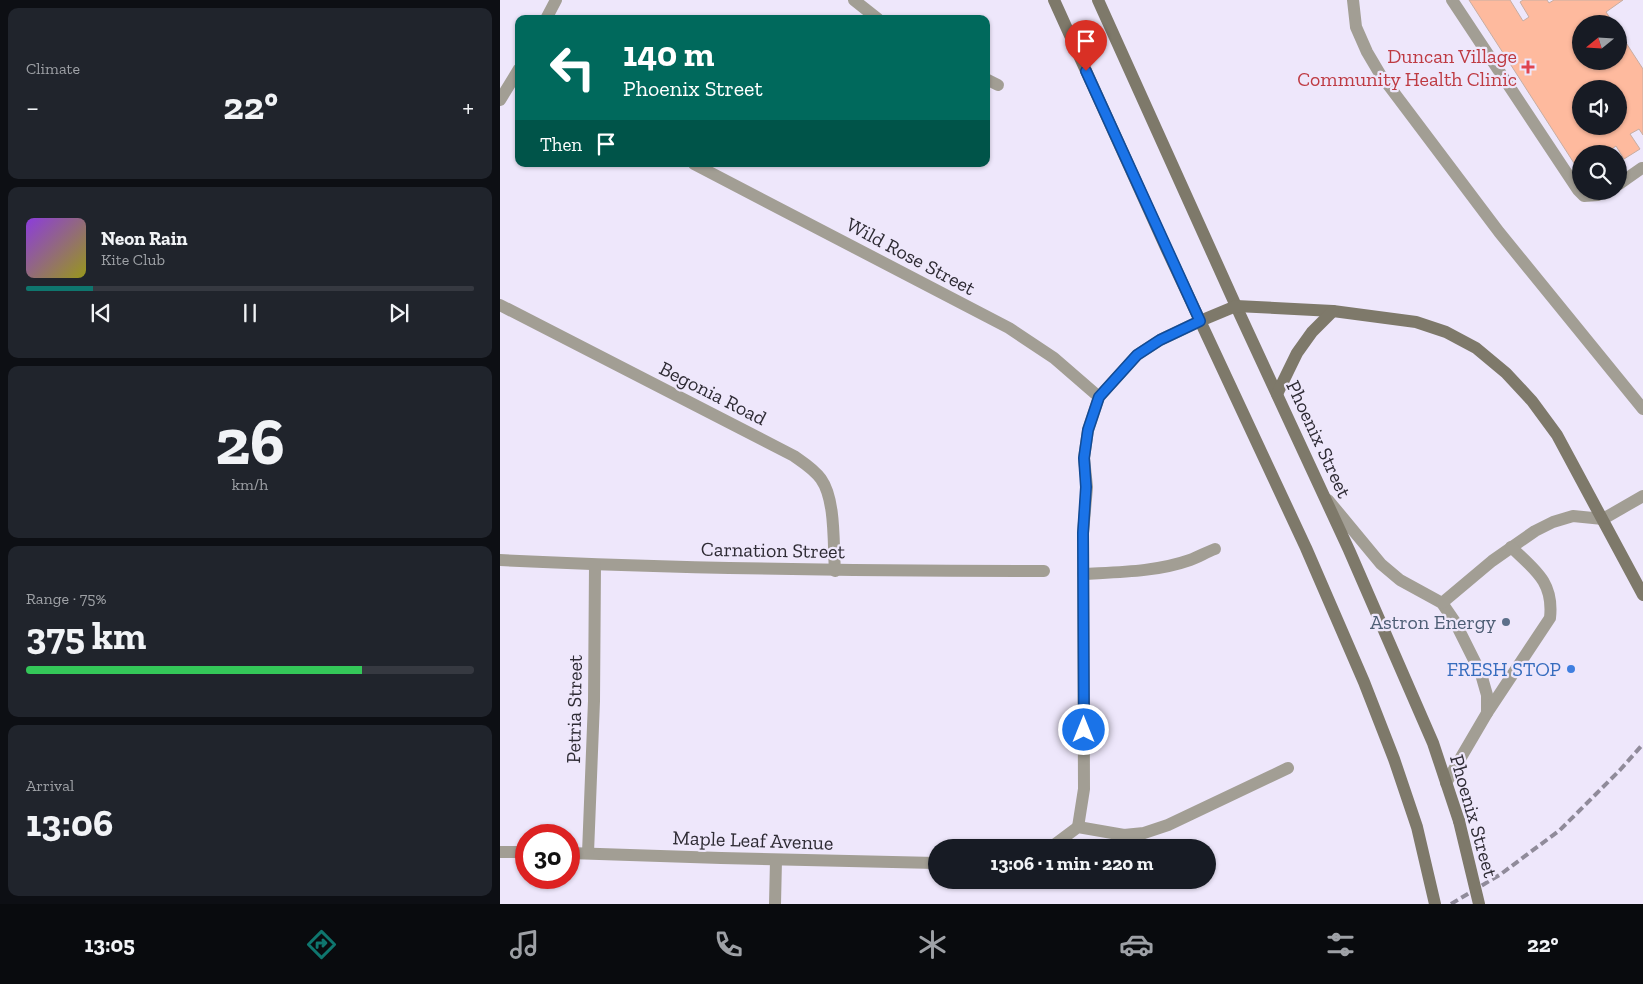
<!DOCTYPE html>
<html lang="en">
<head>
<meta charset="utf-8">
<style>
  :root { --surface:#171b24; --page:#20242c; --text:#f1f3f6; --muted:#9ea1a6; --line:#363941; --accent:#0f766e }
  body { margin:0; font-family:"Zilla Slab",serif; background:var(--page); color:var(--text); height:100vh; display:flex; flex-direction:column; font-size:19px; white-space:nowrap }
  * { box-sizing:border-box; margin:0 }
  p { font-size:16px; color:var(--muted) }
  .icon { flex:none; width:28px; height:28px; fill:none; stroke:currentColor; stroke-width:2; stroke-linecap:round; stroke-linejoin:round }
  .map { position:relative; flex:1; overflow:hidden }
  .side { display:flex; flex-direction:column; gap:8px; padding:8px; background:#0d0f14; width:500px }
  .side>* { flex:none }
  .hud { position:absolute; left:15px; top:15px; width:475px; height:152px; border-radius:10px; box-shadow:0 1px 4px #0004; background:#00695c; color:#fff; overflow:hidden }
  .needle { width:32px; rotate:252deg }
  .controls { position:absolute; left:1072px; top:15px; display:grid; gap:10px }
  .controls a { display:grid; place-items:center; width:55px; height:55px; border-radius:50%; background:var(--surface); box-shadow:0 1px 4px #0004; font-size:25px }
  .speed { position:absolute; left:15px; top:824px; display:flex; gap:10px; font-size:25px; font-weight:700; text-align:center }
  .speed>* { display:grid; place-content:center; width:65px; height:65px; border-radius:50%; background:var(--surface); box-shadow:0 1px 4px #0004; line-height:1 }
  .speed .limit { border:8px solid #d22; background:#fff; color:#111 }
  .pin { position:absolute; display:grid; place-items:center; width:42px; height:42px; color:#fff; margin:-51px -21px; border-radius:50% 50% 50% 0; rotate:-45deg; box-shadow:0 0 5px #0007 }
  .pin .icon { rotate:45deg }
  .me { position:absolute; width:55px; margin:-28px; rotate:0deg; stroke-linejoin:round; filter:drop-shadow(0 0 4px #0008) }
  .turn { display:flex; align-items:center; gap:18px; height:105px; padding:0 25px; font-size:22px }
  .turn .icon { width:65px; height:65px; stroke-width:2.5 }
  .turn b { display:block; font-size:35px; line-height:42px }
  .then { display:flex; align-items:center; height:48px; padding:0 25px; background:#0003; gap:10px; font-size:19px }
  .big { font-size:38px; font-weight:700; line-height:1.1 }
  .side .widget { flex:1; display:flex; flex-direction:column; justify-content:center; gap:8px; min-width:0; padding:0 18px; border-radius:10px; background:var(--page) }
  .side .dial { align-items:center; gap:0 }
  .dial b { font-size:65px; line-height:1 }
  .song { display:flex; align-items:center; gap:15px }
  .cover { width:60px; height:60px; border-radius:8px; background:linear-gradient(135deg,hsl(270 70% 55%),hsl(60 70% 35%)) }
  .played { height:5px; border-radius:2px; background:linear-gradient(90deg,var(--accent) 15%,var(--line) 15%) }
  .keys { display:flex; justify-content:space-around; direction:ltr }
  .heat { display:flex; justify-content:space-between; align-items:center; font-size:28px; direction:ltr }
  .charge { height:8px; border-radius:4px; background:linear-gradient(90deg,#34c759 75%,var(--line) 0) }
  .trip { position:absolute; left:428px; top:839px; width:288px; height:50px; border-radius:25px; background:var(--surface); box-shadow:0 1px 4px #0004; font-weight:700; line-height:50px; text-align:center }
  .tabs { display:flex; height:80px; justify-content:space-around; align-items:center; background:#090b0e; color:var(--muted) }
  .tabs .icon { width:35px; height:35px }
  .tabs .on { color:var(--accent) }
  .tabs b { font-size:22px; color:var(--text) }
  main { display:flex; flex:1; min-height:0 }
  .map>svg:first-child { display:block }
  .building { fill:#feba9e; stroke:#c7ada2; fill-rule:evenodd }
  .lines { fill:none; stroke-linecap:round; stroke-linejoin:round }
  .lane { stroke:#a29e94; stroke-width:12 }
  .street { stroke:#a29e94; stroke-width:12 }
  .secondary { stroke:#7e796a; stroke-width:12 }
  .rail { stroke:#908b9a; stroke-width:4; stroke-dasharray:8 4; stroke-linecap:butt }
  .secondary-bridge { stroke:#7e796a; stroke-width:12 }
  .route-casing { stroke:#114b97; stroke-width:12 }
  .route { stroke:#1a73e8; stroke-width:9 }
  .health-dot { fill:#e0444e; stroke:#eee7fb; stroke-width:2 }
  .service-dot { fill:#5c6f8a; stroke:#eee7fb; stroke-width:2 }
  .shop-dot { fill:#3f7fe0; stroke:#eee7fb; stroke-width:2 }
  .labels { text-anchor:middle; stroke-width:4.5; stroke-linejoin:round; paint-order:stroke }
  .health-label { font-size:20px; fill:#be3a42; stroke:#eee7fb; text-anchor:end }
  .street-label { font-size:20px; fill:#2e2b34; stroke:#eee7fb }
  .service-label { font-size:20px; fill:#4e5e75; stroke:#eee7fb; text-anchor:end }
  .shop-label { font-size:20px; fill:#366cbe; stroke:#eee7fb; text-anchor:end }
</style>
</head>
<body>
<main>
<section class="side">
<div class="widget"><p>Climate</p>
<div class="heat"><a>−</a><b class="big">22°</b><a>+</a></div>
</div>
<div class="widget">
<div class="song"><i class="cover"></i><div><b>Neon Rain</b><p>Kite Club</p></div></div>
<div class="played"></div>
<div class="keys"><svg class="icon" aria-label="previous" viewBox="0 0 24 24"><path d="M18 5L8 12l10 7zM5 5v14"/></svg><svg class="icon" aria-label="pause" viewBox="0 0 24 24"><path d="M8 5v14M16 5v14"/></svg><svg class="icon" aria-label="next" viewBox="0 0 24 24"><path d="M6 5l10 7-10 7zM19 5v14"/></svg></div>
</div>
<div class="widget dial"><b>26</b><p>km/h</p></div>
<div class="widget"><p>Range · 75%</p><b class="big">375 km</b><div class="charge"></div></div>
<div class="widget"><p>Arrival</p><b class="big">13:06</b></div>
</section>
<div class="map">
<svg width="1143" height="904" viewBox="0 0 1143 904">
  <rect width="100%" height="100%" fill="#eee7fb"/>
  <!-- building -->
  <path class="building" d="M969,0H1010L1023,21L1029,17L1020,2L1023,0H1047L1049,3L1054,0H1123L1106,12L1114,24H1081V61H1119V32L1143,69V135L1139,129L1130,134L1140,149L1124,159L1116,146L1109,151L1111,154H1081V174ZM1081,89H1119V126H1081Z"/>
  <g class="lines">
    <!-- lane -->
    <g class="lane">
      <path d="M853,0L856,27L867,52L880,74L999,232L1143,409"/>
      <path d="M952,0L1078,190L1084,196L1098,195L1106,191"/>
      <path d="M1119,184L1142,168"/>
      <path d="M828,500L881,564L900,580L942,603L955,622L981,674L987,695V713L946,783"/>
      <path d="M942,603L992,561L1035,531L1053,522L1073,516L1103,519L1143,496"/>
      <path d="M987,713L1050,618C1054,582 1035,570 1011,547"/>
    </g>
    <!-- street -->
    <g class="street">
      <path d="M354,0L378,19"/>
      <path d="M46,19L56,0"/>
      <path d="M486,79L498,85"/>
      <path d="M0,100L19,69"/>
      <path d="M194,164L509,328L554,358L599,397"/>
      <path d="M0,305L294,456C304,463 314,469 321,479C336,500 333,545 335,571"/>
      <path d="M0,560C181,569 363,571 544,571"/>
      <path d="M583,574C619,572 656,572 690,560C698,557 707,552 715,549"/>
      <path d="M578,827L584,789L583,533L587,487L584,458L588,430L599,397L637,355L660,340L700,321"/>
      <path d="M550,848L578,827L624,835L644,833L668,825L788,768"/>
      <path d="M0,852H26"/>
      <path d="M69,853L221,858L436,863"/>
      <path d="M88,853L94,701L95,565"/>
      <path d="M275,904L276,860"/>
    </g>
    <!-- secondary -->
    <g class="secondary">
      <path d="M554,0L667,250L806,548L864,682L894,759L917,827L935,904"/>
      <path d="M598,0L736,306L849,550L933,743L959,821"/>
      <path d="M700,321L736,306L833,311L916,322L946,332L976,348L1006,373L1032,401L1057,435L1143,595"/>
      <path d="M777,394L797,353L812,332L833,311"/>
    </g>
    <!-- rail -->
    <path class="rail" d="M951,904L1001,874L1060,830L1120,770L1143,744"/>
    <!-- secondary-bridge -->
    <path class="secondary-bridge" d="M959,821L979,904"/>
  </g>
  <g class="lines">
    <defs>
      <path id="route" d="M584,730L583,533L586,487L584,458L588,430L599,397L637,355L660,340L700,321L586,71"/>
    </defs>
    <!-- route casing -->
    <use href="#route" class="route-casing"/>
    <!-- route -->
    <use href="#route" class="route"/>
  </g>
  <!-- markers -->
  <path class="health-dot" d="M1025.5 59.5h5v5h5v5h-5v5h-5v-5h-5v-5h5z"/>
  <circle class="service-dot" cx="1006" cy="622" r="5"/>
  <circle class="shop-dot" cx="1071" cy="669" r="5"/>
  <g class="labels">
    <!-- health labels -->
    <g class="health-label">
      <text x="1017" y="63">Duncan Village<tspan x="1017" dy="23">Community Health Clinic</tspan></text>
    </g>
    <!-- street labels -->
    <g class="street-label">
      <text transform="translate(411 256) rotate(28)" y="7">Wild Rose Street</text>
      <text transform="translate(213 393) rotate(27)" y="7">Begonia Road</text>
      <text transform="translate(819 439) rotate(65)" y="7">Phoenix Street</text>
      <text transform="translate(273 550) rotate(1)" y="7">Carnation Street</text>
      <text transform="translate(74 709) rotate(-89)" y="7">Petria Street</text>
      <text transform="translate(974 816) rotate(74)" y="7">Phoenix Street</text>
      <text transform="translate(253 840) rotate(2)" y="7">Maple Leaf Avenue</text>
    </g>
    <!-- service labels -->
    <g class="service-label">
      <text x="996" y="629">Astron Energy</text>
    </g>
    <!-- shop labels -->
    <g class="shop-label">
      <text x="1061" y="676">FRESH STOP</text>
    </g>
  </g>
</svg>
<div class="controls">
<a><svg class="needle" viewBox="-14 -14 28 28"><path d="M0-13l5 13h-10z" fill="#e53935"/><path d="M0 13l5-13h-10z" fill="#9ea1a6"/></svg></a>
<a><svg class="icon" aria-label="sound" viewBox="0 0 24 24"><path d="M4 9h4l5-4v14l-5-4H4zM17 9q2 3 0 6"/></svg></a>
<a><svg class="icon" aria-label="search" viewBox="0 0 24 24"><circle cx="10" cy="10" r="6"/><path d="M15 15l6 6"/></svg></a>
</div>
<div class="speed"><div class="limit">30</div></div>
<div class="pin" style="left:586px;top:71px;background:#d93025"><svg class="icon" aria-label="arrive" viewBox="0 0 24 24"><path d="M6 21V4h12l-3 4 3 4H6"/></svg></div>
<svg class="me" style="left:584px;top:730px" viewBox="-20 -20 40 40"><circle r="17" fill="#1a73e8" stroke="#fff" stroke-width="3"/><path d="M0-11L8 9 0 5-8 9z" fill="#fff"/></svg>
<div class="trip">13:06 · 1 min · 220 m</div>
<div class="hud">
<div class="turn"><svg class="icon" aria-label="left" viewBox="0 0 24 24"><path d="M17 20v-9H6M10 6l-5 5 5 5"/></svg><div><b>140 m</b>Phoenix Street</div></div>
<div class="then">Then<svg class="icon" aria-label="arrive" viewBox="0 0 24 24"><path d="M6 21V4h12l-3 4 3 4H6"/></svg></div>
</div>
</div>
</main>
<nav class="tabs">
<b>13:05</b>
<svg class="icon on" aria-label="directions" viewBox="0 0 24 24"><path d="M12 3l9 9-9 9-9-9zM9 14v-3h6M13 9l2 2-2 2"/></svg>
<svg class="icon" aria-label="music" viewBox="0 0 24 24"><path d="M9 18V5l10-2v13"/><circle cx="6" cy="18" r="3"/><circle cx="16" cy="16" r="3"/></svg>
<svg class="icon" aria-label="phone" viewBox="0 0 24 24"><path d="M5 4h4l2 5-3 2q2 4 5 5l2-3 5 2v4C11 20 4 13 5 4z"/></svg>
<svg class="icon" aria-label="climate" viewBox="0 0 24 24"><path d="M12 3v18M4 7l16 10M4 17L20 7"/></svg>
<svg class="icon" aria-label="car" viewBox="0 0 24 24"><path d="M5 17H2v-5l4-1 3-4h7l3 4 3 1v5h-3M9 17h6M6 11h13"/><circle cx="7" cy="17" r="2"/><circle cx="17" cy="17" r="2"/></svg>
<svg class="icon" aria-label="filters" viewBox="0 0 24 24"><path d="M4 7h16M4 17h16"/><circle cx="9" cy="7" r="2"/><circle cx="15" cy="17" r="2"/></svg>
<b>22°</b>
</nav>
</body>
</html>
